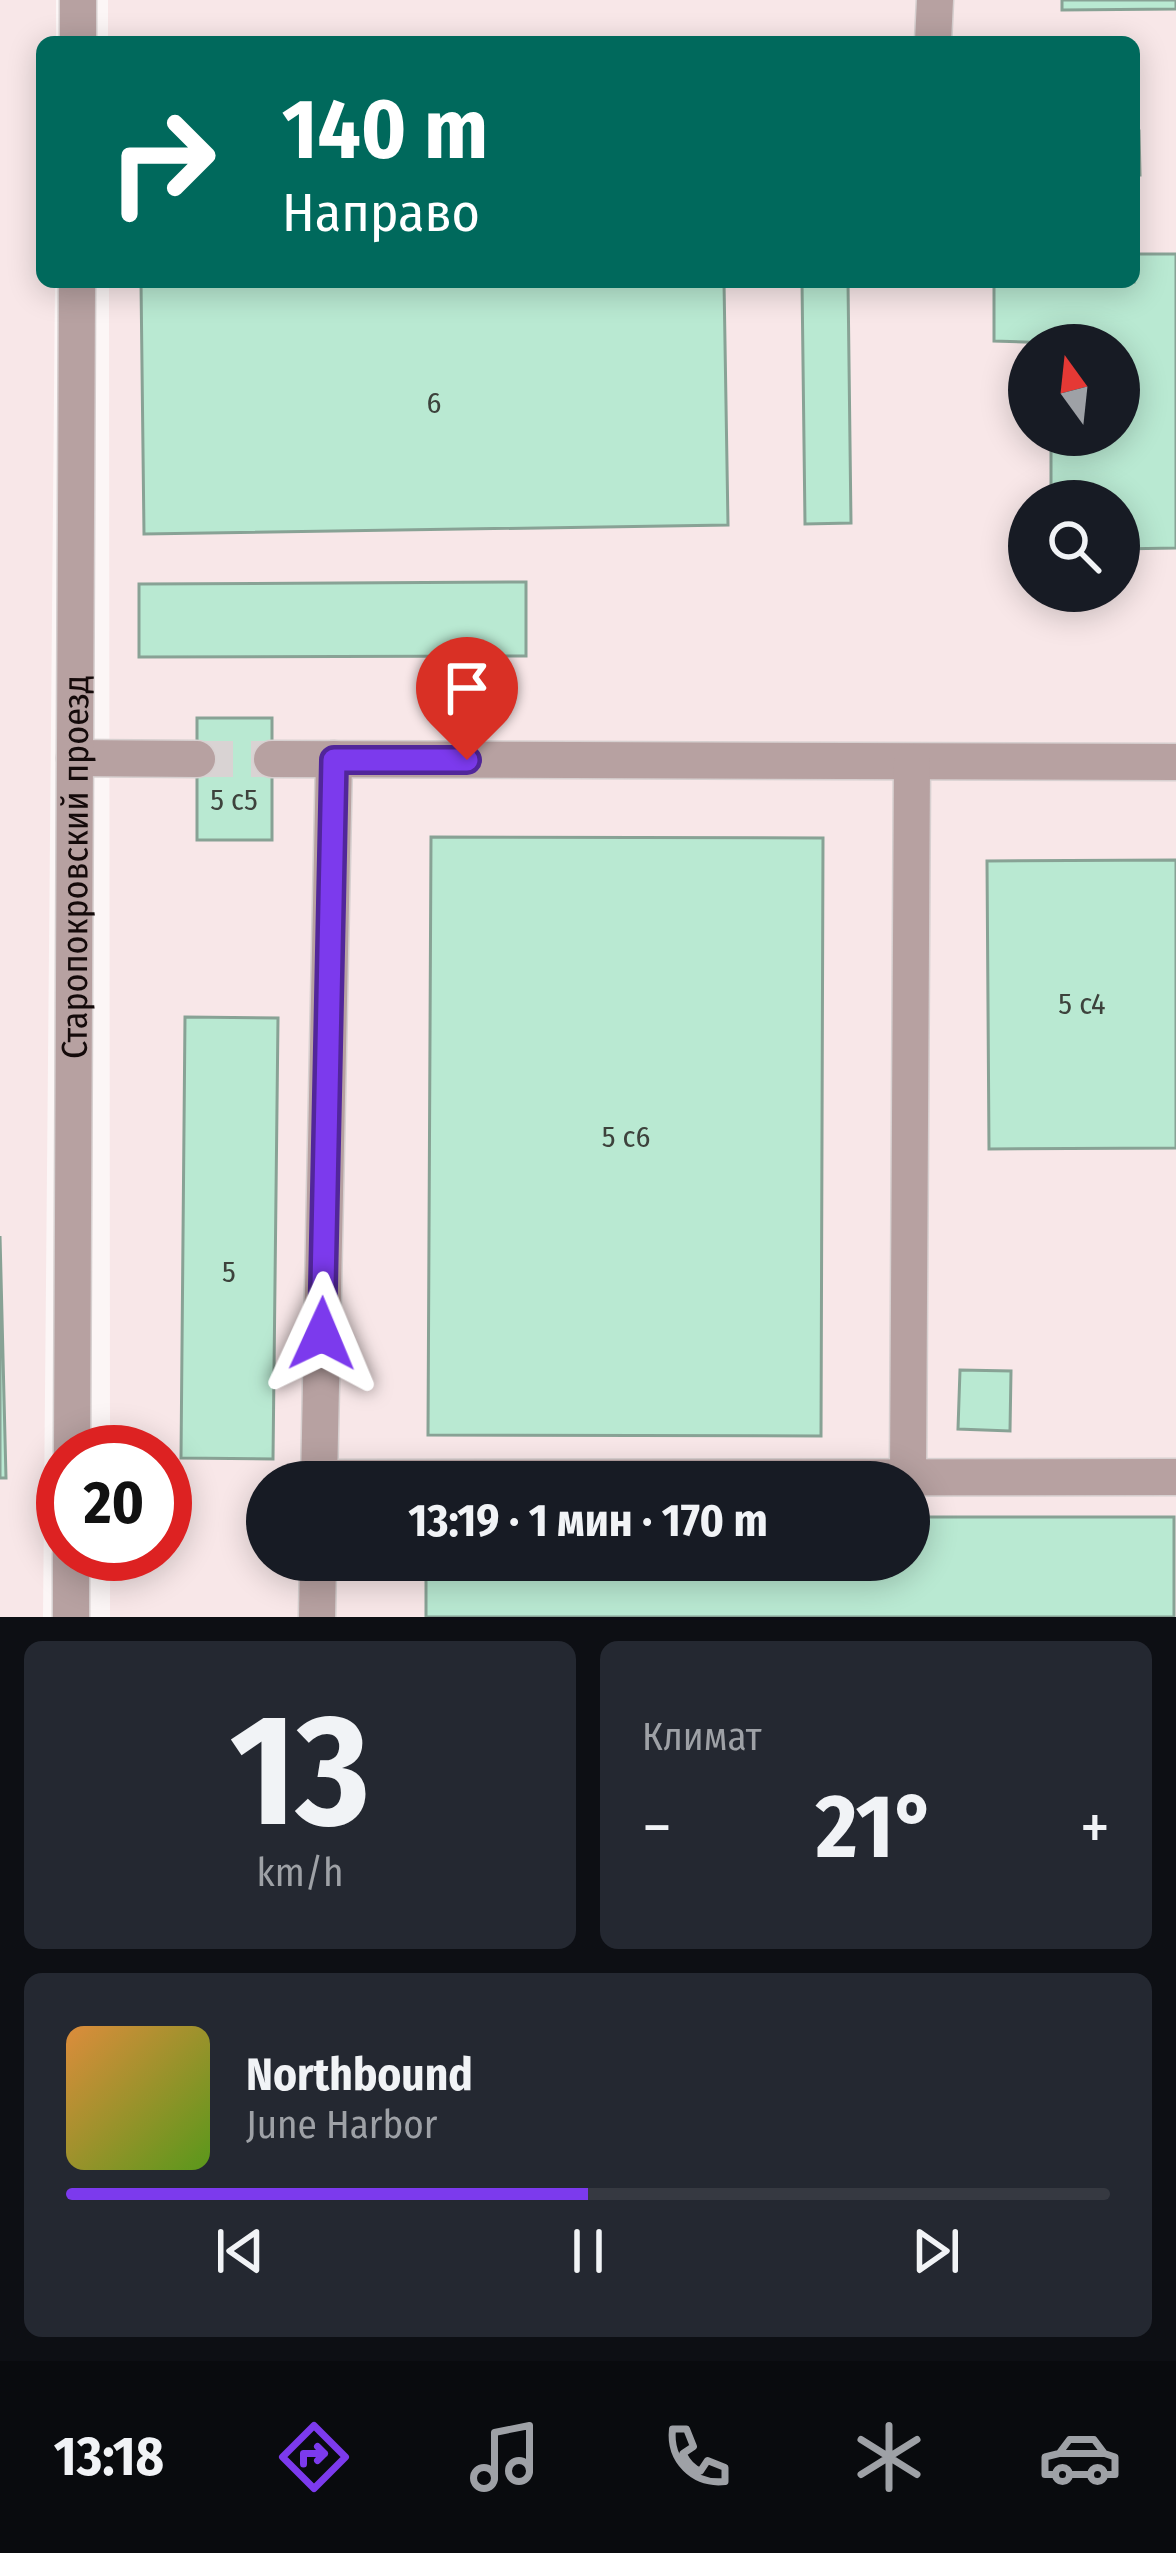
<!DOCTYPE html>
<html lang="ru">
<head>
<meta charset="utf-8">
<style>
  :root { --surface:#171b24; --page:#242831; --text:#f1f3f6; --muted:#9ea1a6; --line:#363941; --accent:#7c3aed }
  body { margin:0; font-family:"Fira Sans Condensed",sans-serif; background:var(--page); color:var(--text); height:100vh; display:flex; flex-direction:column; font-size:45px; white-space:nowrap }
  * { box-sizing:border-box; margin:0 }
  p { font-size:39px; color:var(--muted) }
  .icon { flex:none; width:66px; height:66px; fill:none; stroke:currentColor; stroke-width:2; stroke-linecap:round; stroke-linejoin:round }
  .map { position:relative; height:1617px; overflow:hidden }
  .side { display:flex; flex-direction:column; gap:24px; padding:24px; background:#0d0f14; flex:1 }
  .side>* { flex:none }
  .banner { position:absolute; left:36px; top:36px; width:1104px; height:252px; border-radius:18px; box-shadow:0 6px 30px #0003; background:#00695c; color:#fff; overflow:hidden }
  .needle { width:78px; rotate:345deg }
  .buttons { position:absolute; left:1008px; top:324px; display:grid; gap:24px }
  .buttons a { display:grid; place-items:center; width:132px; height:132px; border-radius:50%; background:var(--surface); box-shadow:0 6px 30px #0003; font-size:60px }
  .speed { position:absolute; left:36px; top:1425px; display:flex; gap:24px; font-size:60px; font-weight:700; text-align:center }
  .speed>* { display:grid; place-content:center; width:156px; height:156px; border-radius:50%; background:var(--surface); box-shadow:0 6px 30px #0003; line-height:1 }
  .speed .limit { border:18px solid #d22; background:#fff; color:#111 }
  .pin { position:absolute; display:grid; place-items:center; width:102px; height:102px; color:#fff; margin:-123px -51px; border-radius:50% 50% 50% 0; rotate:-45deg; box-shadow:0 0 12px #0007 }
  .pin .icon { rotate:45deg }
  .me { position:absolute; width:132px; margin:-66px; rotate:1deg; stroke-linejoin:round; filter:drop-shadow(0 0 9px #0008) }
  .turn { display:flex; align-items:center; gap:42px; height:252px; padding:0 48px; font-size:54px }
  .turn .icon { width:156px; height:156px; stroke-width:2.5 }
  .turn b { display:block; font-size:84px; line-height:102px }
  .big { font-size:90px; font-weight:700; line-height:1.1 }
  .side .card { flex:1; display:flex; flex-direction:column; justify-content:center; gap:18px; min-width:0; padding:0 42px; border-radius:18px; background:var(--page) }
  .side .dial { align-items:center; gap:0 }
  .dial b { font-size:156px; line-height:1 }
  .song { display:flex; align-items:center; gap:36px }
  .cover { width:144px; height:144px; border-radius:18px; background:linear-gradient(135deg,hsl(30 70% 55%),hsl(90 70% 35%)) }
  .played { height:12px; border-radius:6px; background:linear-gradient(90deg,var(--accent) 50%,var(--line) 50%) }
  .keys { display:flex; justify-content:space-around; direction:ltr }
  .heat { display:flex; justify-content:space-between; align-items:center; font-size:66px; direction:ltr }
  .side .tiles { flex:1; display:grid; gap:24px; grid-template-columns:1fr 1fr }
  .card:last-child { grid-column:span 2 }
  .trip { position:absolute; left:246px; top:1461px; width:684px; height:120px; border-radius:60px; background:var(--surface); box-shadow:0 6px 30px #0003; font-weight:700; line-height:120px; text-align:center }
  .tabs { display:flex; height:192px; justify-content:space-around; align-items:center; background:#090b0e; color:var(--muted) }
  .tabs .icon { width:84px; height:84px }
  .tabs .current { color:var(--accent) }
  .tabs b { font-size:54px; color:var(--text) }
  .map>svg:first-child { display:block }
  .built { fill:#f8e7e8; fill-rule:evenodd }
  .building { fill:#b9e9d2; stroke:#88a295; stroke-width:3 }
  .lines { fill:none; stroke-linecap:round; stroke-linejoin:round }
  .minor-tunnel { stroke:#d9d3d3; stroke-width:36; stroke-dasharray:36 18; stroke-linecap:butt }
  .minor-casing { stroke:#d7d0d0; stroke-width:39 }
  .minor { stroke:#b7a1a1; stroke-width:36 }
  .route-casing { stroke:#51269a; stroke-width:30 }
  .route { stroke:#7c3aed; stroke-width:21 }
  .labels { text-anchor:middle; stroke-width:10; stroke-linejoin:round; paint-order:stroke }
  .number-label { font-size:30px; fill:#3d423c }
  .street-label { font-size:36px; fill:#140a0a; stroke:#fff }
</style>
</head>
<body>
<div class="map">
<svg width="1176" height="1617" viewBox="0 0 1176 1617">
  <rect width="100%" height="100%" fill="#fcf6f6"/>
  <!-- built -->
  <g class="built">
    <path d="M0,0H56V42H42V282H55L43,1617H0Z"/>
    <path d="M108,0H1176V1617H110V1554H165V1452H110L109,282H1134V42H108ZM1029,345H1119V435H1029ZM1029,501H1119V591H1029ZM267,1482H909V1560H267Z"/>
  </g>
  <!-- building -->
  <g class="building">
    <path d="M1062,0H1176V9L1062,10Z"/>
    <path d="M1134,131H1139L1140,175H1134Z"/>
    <path d="M1134,254H1176V548L1119,549V501H1051V435H1119V345L994,341V282H1134Z"/>
    <path d="M141,282H724L728,525L144,534Z"/>
    <path d="M802,282H848L851,523L805,524Z"/>
    <path d="M526,582V656L139,657V584Z"/>
    <rect x="197" y="718" width="75" height="122"/>
    <path d="M431,837L823,838L821,1436L428,1435Z"/>
    <path d="M1176,860V1148L989,1149L987,861Z"/>
    <path d="M185,1017L278,1018L273,1459L181,1458Z"/>
    <path d="M0,1236L6,1478H0Z"/>
    <path d="M960,1370L1011,1371L1010,1431L958,1429Z"/>
    <path d="M909,1517H1174V1617H426V1560H909Z"/>
  </g>
  <g class="lines">
    <!-- minor-tunnel -->
    <path class="minor-tunnel" d="M197,759H272"/>
    <defs>
      <g id="minor">
        <path d="M78,42V0"/>
        <path d="M933,42L935,0"/>
        <path d="M75,758L197,759"/>
        <path d="M272,759L1176,762"/>
        <path id="s1" d="M72,1452L77,282"/>
        <path d="M908,1477L912,762"/>
        <path d="M319,1478L1176,1477"/>
        <path d="M319,1482L334,759"/>
        <path d="M71,1617V1554"/>
        <path d="M317,1617L318,1560"/>
      </g>
    </defs>
    <!-- minor casing -->
    <use href="#minor" class="minor-casing"/>
    <!-- minor -->
    <use href="#minor" class="minor"/>
  </g>
  <g class="lines">
    <defs>
      <path id="route" d="M322,1334L334,760H467"/>
    </defs>
    <!-- route casing -->
    <use href="#route" class="route-casing"/>
    <!-- route -->
    <use href="#route" class="route"/>
  </g>
  <g class="labels">
    <!-- number labels -->
    <g class="number-label">
      <text x="434" y="413">6</text>
      <text x="234" y="810">5 с5</text>
      <text x="1082" y="1014">5 с4</text>
      <text x="626" y="1147">5 с6</text>
      <text x="229" y="1282">5</text>
    </g>
    <!-- street labels -->
    <g class="street-label">
      <text dy="13" stroke="none"><textPath href="#s1" startOffset="585">Старопокровский проезд</textPath></text>
    </g>
  </g>
</svg>
<div class="buttons">
<a><svg class="needle" viewBox="-14 -14 28 28"><path d="M0-13l5 13h-10z" fill="#e53935"/><path d="M0 13l5-13h-10z" fill="#9ea1a6"/></svg></a>
<a><svg class="icon" aria-label="search" viewBox="0 0 24 24"><circle cx="10" cy="10" r="6"/><path d="M15 15l6 6"/></svg></a>
</div>
<div class="speed"><div class="limit">20</div></div>
<div class="pin" style="left:467px;top:760px;background:#d93025"><svg class="icon" aria-label="arrive" viewBox="0 0 24 24"><path d="M6 21V4h12l-3 4 3 4H6"/></svg></div>
<svg class="me" style="left:322px;top:1334px" viewBox="-20 -20 40 40"><path d="M0-17L14 15 0 8-14 15z" fill="#7c3aed" stroke="#fff" stroke-width="4"/></svg>
<div class="trip">13:19 · 1 мин · 170 m</div>
<div class="banner">
<div class="turn"><svg class="icon" aria-label="right" viewBox="0 0 24 24"><path d="M7 20v-9h11M14 6l5 5-5 5"/></svg><div><b>140 m</b>Направо</div></div>
</div>
</div>
<section class="side">
<div class="tiles">
<div class="card dial"><b>13</b><p>km/h</p></div>
<div class="card"><p>Климат</p>
<div class="heat"><a>−</a><b class="big">21°</b><a>+</a></div>
</div>
<div class="card">
<div class="song"><i class="cover"></i><div><b>Northbound</b><p>June Harbor</p></div></div>
<div class="played"></div>
<div class="keys"><svg class="icon" aria-label="previous" viewBox="0 0 24 24"><path d="M18 5L8 12l10 7zM5 5v14"/></svg><svg class="icon" aria-label="pause" viewBox="0 0 24 24"><path d="M8 5v14M16 5v14"/></svg><svg class="icon" aria-label="next" viewBox="0 0 24 24"><path d="M6 5l10 7-10 7zM19 5v14"/></svg></div>
</div>
</div>
</section>
<nav class="tabs">
<b>13:18</b>
<svg class="icon current" aria-label="directions" viewBox="0 0 24 24"><path d="M12 3l9 9-9 9-9-9zM9 14v-3h6M13 9l2 2-2 2"/></svg>
<svg class="icon" aria-label="music" viewBox="0 0 24 24"><path d="M9 18V5l10-2v13"/><circle cx="6" cy="18" r="3"/><circle cx="16" cy="16" r="3"/></svg>
<svg class="icon" aria-label="phone" viewBox="0 0 24 24"><path d="M5 4h4l2 5-3 2q2 4 5 5l2-3 5 2v4C11 20 4 13 5 4z"/></svg>
<svg class="icon" aria-label="climate" viewBox="0 0 24 24"><path d="M12 3v18M4 7l16 10M4 17L20 7"/></svg>
<svg class="icon" aria-label="car" viewBox="0 0 24 24"><path d="M5 17H2v-5l4-1 3-4h7l3 4 3 1v5h-3M9 17h6M6 11h13"/><circle cx="7" cy="17" r="2"/><circle cx="17" cy="17" r="2"/></svg>
</nav>
</body>
</html>
